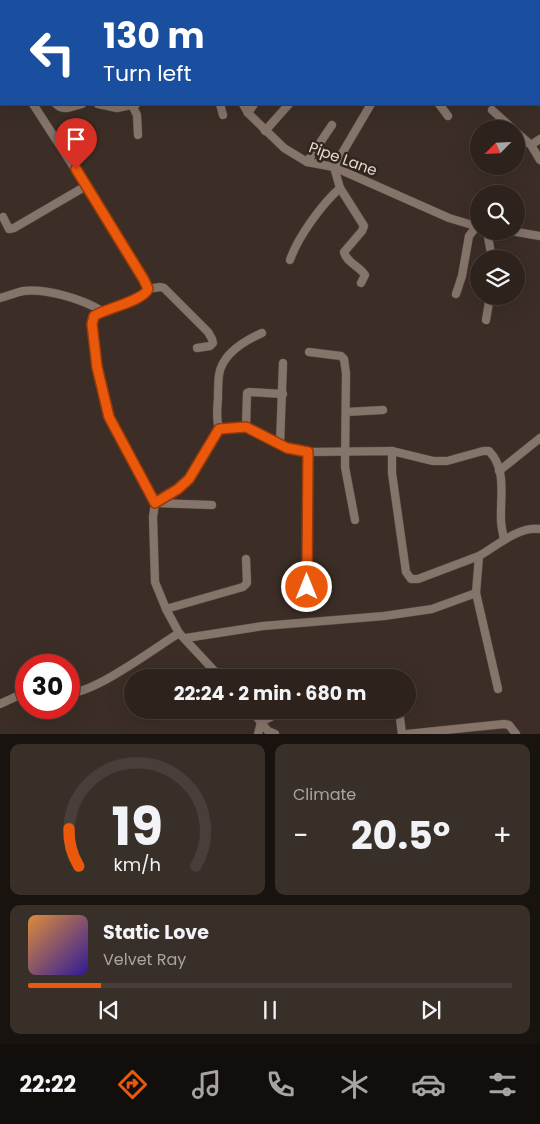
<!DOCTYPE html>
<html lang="en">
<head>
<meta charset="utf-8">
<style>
  :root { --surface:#2d221c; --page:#392f29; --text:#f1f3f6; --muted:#a7a4a3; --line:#483f3b; --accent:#ea580c }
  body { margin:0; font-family:Poppins,sans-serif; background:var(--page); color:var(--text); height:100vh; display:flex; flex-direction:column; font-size:19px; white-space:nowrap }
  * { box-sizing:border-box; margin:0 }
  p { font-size:16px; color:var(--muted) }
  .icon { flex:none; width:28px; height:28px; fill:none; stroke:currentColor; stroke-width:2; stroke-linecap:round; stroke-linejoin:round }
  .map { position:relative; height:734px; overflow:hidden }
  .side { display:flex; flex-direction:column; gap:10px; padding:10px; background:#19130f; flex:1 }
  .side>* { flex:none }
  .top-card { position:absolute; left:0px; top:0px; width:540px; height:105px; box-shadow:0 5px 20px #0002,0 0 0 1px var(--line); background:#1a4fa0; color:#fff; overflow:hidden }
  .needle { width:32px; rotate:246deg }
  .buttons { position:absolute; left:470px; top:120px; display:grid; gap:10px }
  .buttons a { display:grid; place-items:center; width:55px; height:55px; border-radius:50%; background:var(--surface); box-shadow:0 5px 20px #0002,0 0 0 1px var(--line); font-size:25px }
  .speed { position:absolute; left:15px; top:654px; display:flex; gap:10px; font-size:25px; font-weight:700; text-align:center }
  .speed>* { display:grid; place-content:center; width:65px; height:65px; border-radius:50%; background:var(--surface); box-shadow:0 5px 20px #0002,0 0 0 1px var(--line); line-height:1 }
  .speed .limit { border:8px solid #d22; background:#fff; color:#111 }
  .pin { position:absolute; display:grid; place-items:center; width:42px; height:42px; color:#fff; margin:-51px -21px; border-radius:50% 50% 50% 0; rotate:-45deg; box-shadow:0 0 5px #0007 }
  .pin .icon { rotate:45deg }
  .me { position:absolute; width:55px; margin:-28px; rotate:0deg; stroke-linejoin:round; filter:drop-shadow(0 0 4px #0008) }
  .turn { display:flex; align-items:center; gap:18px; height:105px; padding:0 20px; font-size:22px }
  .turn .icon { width:65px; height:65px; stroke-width:2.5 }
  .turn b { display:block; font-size:35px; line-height:42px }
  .big { font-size:38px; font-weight:700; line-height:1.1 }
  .side .tile { flex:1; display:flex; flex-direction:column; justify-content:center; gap:8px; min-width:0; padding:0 18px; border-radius:10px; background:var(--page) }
  .side .dial { align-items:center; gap:0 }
  .dial svg { height:130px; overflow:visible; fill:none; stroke:var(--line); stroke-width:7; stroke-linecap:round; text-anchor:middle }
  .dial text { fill:var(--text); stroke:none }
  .song { display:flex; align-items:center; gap:15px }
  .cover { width:60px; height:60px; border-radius:8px; background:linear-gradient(135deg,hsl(30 70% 55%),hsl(250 70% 35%)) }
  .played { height:5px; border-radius:2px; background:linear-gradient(90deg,var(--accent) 15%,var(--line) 15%) }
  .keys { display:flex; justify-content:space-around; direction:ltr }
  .heat { display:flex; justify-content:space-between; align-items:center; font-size:28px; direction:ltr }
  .side .tiles { flex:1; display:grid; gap:10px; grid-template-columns:1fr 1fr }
  .tile:last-child { grid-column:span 2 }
  .trip { position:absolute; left:124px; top:669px; width:292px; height:50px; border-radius:25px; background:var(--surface); box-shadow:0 5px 20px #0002,0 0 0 1px var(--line); font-weight:700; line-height:50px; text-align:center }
  .tabs { display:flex; height:80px; justify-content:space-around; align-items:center; background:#120e0b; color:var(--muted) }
  .tabs .icon { width:35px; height:35px }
  .tabs .current { color:var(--accent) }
  .tabs b { font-size:22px; color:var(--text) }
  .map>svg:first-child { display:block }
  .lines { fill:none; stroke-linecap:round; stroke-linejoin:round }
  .minor-casing { stroke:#594d46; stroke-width:9 }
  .minor { stroke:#85746a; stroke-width:8 }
  .route-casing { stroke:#983908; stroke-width:12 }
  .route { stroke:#ea580c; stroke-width:9 }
  .labels { text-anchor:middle; stroke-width:5; stroke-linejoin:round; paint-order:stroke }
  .street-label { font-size:15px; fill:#e4dbd5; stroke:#32251c }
</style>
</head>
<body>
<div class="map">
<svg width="540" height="734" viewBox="0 0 540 734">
  <rect width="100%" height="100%" fill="#3c2e26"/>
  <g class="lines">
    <defs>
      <g id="minor">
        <path d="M139,0L140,1"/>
        <path d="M163,0L164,1"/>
        <path d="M198,0L203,1"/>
        <path d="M500,0V1"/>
        <path d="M188,1L189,0"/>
        <path d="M279,1L280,0"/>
        <path d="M399,1V0"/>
        <path d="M539,52L540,51"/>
        <path d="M0,99H1"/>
        <path d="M33,104L86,186L148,289C143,301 107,308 94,316L92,324L97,367L109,417L155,503L153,517L155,582L166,609L179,633L221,678"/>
        <path d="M56,104C64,112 72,106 82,104"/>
        <path d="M98,104L117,108L136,104"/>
        <path d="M220,104L223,115"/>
        <path d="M243,104L248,113L284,148L307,162L334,167L449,218L479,227"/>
        <path d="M439,104L448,116"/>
        <path d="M132,105L137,115L138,135"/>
        <path d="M492,110L513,129"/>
        <path d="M248,113L254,104"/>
        <path d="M265,131L289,104"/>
        <path d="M516,132L531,145"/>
        <path d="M540,139L531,145L540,160"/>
        <path d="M307,162L332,125"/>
        <path d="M340,188L334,167L371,104"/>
        <path d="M3,217L9,229L14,228L86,186"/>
        <path d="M487,231L492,259"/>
        <path d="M511,231L540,236"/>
        <path d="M290,260C298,237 321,205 340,188L364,226L362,231L344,252C346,262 359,266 365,275L361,283"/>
        <path d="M148,289L160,287L164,288L208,332L212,339L213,343L210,346L197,348"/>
        <path d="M456,294L462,276L469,236L476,227"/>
        <path d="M0,298C7,296 15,293 23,291C46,288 82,299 102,311"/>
        <path d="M486,320L490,296"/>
        <path d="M309,352L341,356L344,359L346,373L345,467L355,520"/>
        <path d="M346,412L383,410"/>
        <path d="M246,427L247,393L249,392L283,394"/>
        <path d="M219,429C216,419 217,408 218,398C218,390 218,382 219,375C222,354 244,341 262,333"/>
        <path d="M280,444L283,363"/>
        <path d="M392,451V473L406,572L411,579H418L479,556"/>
        <path d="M499,471L540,438"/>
        <path d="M155,503L178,489L189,479L219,429L246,427L287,448L308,452L392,451L433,461H447L483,451H489C507,469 500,497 501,520C501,526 503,533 504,540"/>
        <path d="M155,503L212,505"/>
        <path d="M307,587L308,452"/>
        <path d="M476,593L498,689"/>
        <path d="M166,609L243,587L247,583L246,559"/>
        <path d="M186,638L263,626L384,616L432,609L476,593L479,556C497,546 518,526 540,529"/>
        <path d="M288,674V678"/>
        <path d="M69,693C95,693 155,648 179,633"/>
        <path d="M0,704L26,692"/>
        <path d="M251,710L268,731L275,734"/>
        <path d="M399,710L402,734"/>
        <path d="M261,722L285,710"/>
        <path d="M258,734L261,722"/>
        <path d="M407,734L504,724L509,725L516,734"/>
      </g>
    </defs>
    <!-- minor casing -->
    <use href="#minor" class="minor-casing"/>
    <!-- minor -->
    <use href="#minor" class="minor"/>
  </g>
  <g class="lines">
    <defs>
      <path id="route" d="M76,169L144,280L148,289C143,301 107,308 94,316L92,324L97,367L109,417L155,503L178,489L189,479L219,429L246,427L287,448L308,452L307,587"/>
    </defs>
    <!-- route casing -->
    <use href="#route" class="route-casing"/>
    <!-- route -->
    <use href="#route" class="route"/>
  </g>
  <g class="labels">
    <!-- street labels -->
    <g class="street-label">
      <text transform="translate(343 159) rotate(20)" y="5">Pipe Lane</text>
    </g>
  </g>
</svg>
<div class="buttons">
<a><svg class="needle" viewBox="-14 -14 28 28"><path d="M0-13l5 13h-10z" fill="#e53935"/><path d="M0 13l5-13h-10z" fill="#a7a4a3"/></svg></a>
<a><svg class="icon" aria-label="search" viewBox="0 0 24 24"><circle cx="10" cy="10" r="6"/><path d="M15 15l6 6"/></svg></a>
<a><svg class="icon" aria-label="layers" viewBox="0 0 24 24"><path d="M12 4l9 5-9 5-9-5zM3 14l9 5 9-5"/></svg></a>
</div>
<div class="speed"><div class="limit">30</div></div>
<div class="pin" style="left:76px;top:169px;background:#d93025"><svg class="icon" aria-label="arrive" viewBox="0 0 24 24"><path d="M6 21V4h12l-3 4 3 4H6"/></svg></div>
<svg class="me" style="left:307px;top:587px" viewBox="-20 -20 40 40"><circle r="17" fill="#ea580c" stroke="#fff" stroke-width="3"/><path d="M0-11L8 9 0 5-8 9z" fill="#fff"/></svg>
<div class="trip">22:24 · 2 min · 680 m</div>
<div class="top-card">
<div class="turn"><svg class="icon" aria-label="left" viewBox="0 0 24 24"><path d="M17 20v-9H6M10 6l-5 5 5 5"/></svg><div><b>130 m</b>Turn left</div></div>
</div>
</div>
<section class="side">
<div class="tiles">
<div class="tile dial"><svg viewBox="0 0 100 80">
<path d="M14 69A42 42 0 1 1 86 69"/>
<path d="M14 69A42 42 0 0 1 8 46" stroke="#ea580c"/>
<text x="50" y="56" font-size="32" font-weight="700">19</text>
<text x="50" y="72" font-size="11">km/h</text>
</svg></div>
<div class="tile"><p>Climate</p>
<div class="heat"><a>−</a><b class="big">20.5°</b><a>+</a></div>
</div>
<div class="tile">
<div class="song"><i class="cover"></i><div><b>Static Love</b><p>Velvet Ray</p></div></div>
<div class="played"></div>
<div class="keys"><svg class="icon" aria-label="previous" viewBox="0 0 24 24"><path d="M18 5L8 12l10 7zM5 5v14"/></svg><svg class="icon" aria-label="pause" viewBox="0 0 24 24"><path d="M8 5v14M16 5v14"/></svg><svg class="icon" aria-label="next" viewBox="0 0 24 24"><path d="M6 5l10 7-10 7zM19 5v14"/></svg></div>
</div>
</div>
</section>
<nav class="tabs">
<b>22:22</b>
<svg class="icon current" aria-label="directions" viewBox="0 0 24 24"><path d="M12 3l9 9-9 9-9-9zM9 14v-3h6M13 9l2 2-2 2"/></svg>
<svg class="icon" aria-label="music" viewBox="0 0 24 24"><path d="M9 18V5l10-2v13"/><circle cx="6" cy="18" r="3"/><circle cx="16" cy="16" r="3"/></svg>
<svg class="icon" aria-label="phone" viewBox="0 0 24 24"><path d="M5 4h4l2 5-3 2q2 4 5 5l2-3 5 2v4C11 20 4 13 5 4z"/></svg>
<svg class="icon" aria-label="climate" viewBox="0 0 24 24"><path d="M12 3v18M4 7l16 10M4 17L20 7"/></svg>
<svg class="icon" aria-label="car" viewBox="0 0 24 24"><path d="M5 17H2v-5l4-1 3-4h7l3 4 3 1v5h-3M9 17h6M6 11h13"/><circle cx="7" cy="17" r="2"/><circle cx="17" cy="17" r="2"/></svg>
<svg class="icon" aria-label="filters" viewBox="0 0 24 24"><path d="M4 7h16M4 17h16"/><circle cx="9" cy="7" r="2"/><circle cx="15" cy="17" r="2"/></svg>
</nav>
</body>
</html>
